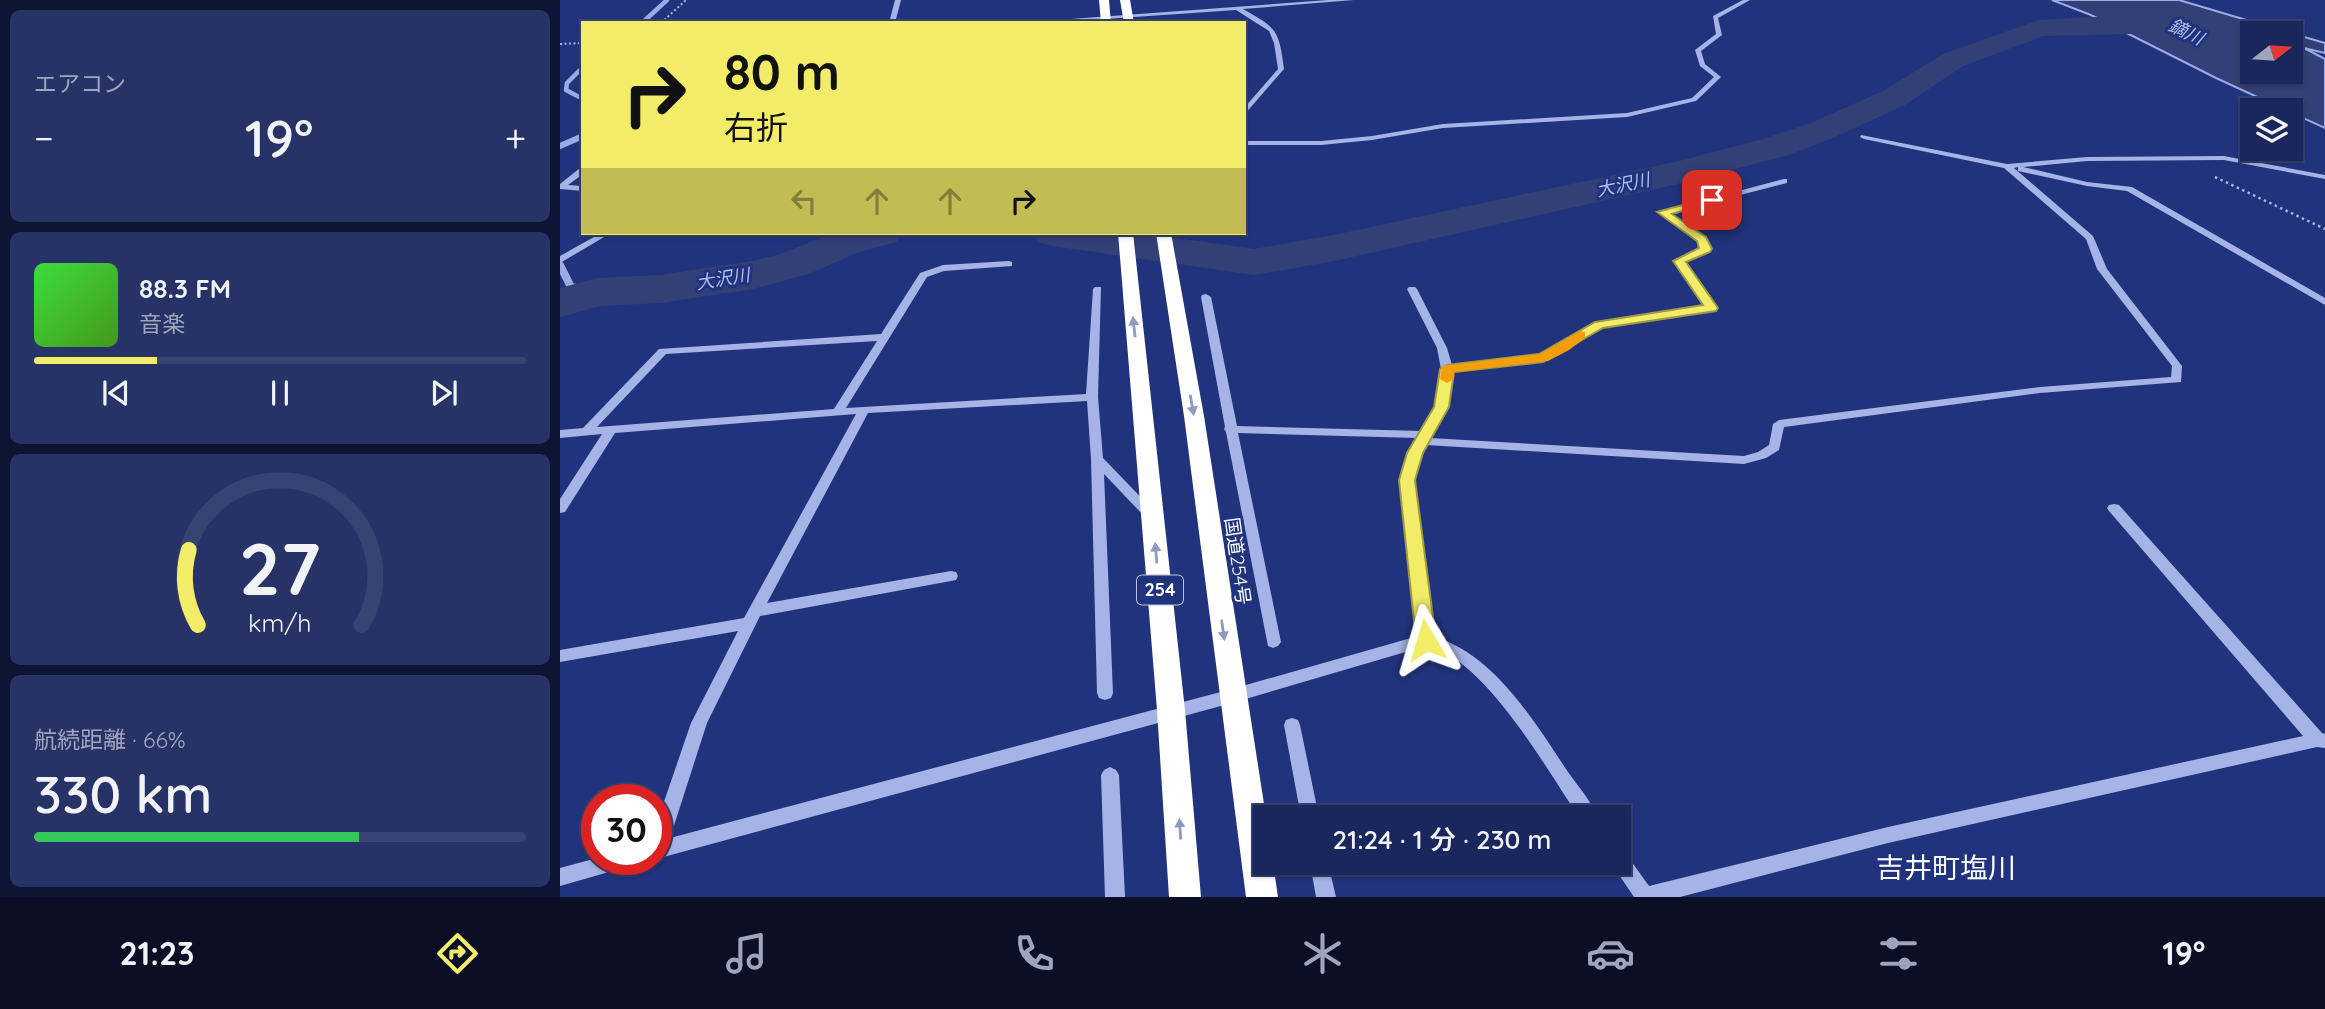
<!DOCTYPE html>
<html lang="ja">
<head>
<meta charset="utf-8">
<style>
  :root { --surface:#1a265e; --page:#273267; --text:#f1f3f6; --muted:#9fa5bc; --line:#384373; --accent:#f2ec68 }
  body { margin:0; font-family:Quicksand,"Noto Sans JP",sans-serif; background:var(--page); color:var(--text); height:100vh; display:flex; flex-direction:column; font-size:26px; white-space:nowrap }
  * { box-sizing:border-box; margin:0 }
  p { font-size:23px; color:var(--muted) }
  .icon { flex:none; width:38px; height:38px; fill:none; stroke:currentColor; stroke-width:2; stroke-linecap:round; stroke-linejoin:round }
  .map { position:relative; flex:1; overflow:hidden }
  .side { display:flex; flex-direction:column; gap:10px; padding:10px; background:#0e1534; width:560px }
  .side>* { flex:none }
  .guide { position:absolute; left:21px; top:21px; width:665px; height:214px; border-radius:0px; box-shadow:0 2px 5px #0004,0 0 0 2px var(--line); background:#f2ec68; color:#111; overflow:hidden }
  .needle { width:46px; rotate:73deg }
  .buttons { position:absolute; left:1680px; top:21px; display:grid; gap:14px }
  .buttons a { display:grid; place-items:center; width:63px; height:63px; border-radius:0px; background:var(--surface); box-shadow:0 2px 5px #0004,0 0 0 2px var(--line); font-size:35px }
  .speed { position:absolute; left:21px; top:784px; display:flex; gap:14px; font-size:35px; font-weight:700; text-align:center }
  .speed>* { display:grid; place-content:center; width:91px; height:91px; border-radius:50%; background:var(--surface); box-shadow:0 2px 5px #0004,0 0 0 2px var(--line); line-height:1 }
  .speed .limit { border:10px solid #d22; background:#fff; color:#111 }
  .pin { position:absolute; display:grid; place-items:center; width:60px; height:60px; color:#fff; margin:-30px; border-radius:14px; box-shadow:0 4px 10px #0006 }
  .me { position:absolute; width:77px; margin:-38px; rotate:353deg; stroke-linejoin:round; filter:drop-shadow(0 0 5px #0008) }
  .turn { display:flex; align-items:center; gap:24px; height:147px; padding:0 28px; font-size:32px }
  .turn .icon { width:91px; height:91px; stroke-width:2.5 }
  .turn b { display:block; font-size:49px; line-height:60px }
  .lanes { display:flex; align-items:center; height:66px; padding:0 28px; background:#0003; justify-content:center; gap:35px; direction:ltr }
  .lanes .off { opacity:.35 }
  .big { font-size:52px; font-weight:600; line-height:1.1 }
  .side .tile { flex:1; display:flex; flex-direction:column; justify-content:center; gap:10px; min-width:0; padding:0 24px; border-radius:10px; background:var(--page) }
  .side .dial { align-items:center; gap:0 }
  .dial svg { height:182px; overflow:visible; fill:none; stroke:var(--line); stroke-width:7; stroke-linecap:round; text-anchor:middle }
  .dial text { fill:var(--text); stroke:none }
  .song { display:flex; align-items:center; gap:21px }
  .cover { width:84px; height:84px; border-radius:10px; background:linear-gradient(135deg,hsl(120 70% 55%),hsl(100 70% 35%)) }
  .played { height:7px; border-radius:4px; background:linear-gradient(90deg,var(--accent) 25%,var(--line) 25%) }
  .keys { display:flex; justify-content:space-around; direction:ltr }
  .heat { display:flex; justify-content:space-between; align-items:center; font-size:38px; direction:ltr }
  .charge { height:10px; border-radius:5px; background:linear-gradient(90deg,#34c759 66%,var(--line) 0) }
  .trip { position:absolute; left:693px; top:805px; width:378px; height:70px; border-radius:0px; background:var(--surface); box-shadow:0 2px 5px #0004,0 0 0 2px var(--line); font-weight:600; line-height:70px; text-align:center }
  .dock { display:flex; height:112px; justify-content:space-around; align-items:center; background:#0a0f26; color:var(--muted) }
  .dock .icon { width:49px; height:49px }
  .dock .current { color:var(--accent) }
  .dock b { font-size:32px; color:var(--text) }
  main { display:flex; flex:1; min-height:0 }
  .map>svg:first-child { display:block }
  .water { fill:#334077; stroke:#9aabe7; stroke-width:2 }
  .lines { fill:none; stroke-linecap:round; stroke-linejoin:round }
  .stream-far2 { stroke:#9aabe7; stroke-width:4.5 }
  .stream-far1 { stroke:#9aabe7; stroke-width:6 }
  .stream { stroke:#9aabe7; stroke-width:8 }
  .river { fill:#334077; fill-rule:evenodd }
  .path-far1 { stroke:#a6b3e6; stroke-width:2; stroke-dasharray:2 2.5; stroke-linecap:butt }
  .path { stroke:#a6b3e6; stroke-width:2.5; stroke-dasharray:2.5 3.5; stroke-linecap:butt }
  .minor { fill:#a6b3e6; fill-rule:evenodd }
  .highway { fill:#fff; fill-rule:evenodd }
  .oneway { fill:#9099be }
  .route { fill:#f2ec68; stroke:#9d9944; stroke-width:2 }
  .slow { fill:#f59e0b }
  .labels { text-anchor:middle; stroke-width:6; stroke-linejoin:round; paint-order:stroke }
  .far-water-label { font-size:18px; font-style:italic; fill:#b1beee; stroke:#22337d }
  .shield { fill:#22337d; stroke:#bdc2d8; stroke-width:2 }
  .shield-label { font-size:18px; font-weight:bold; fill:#fff }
  .street-label { font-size:19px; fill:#fff; stroke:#22337d }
  .near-quarter-label { font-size:28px; fill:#fff; stroke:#22337d }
</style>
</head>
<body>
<main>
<section class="side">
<div class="tile"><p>エアコン</p>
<div class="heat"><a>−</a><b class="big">19°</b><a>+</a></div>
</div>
<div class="tile">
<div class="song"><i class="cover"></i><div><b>88.3 FM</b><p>音楽</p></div></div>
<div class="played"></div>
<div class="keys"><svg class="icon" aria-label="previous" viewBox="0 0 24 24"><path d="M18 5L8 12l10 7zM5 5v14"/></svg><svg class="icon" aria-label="pause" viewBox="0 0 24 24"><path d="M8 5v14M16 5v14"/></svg><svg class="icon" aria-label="next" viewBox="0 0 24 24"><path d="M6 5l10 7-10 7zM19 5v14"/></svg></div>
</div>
<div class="tile dial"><svg viewBox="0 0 100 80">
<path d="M14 69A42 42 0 1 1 86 69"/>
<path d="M14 69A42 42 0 0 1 10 36" stroke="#f2ec68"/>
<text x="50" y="56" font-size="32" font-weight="700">27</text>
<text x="50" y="72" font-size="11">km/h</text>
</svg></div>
<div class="tile"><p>航続距離 · 66%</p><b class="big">330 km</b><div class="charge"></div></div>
</section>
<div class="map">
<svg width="1765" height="897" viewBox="0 0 1765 897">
  <rect width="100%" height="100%" fill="#22337d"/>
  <!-- water -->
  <path class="water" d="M1492,0H1619L1730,33H1692V72H1731V33L1765,43V53L1744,48L1765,59V128L1656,78L1531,15Z"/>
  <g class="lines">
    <!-- stream-far2 -->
    <g class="stream-far2">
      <path d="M82,23L107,0"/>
      <path d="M23,67L7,83L6,90L23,99"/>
    </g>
    <!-- stream-far1 -->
    <path class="stream-far1" d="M0,146L23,136"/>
    <!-- stream -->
    <path class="stream" d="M0,265L11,287L37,292"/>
    <!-- river -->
    <g class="river">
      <path d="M1533,17H1612L1622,19L1626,25L1622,31L1612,33L1483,36L1403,66L1345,105L1275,137L1229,155L1122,183L774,261L694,275L493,246L478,242L472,233H581L694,249L774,235L1119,161L1203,139L1251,123L1323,91L1383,54L1479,20Z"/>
      <path d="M273,233H343L337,242L299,252L249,274L193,289L101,303L41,306L0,317V288L37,278L101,275L193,261L218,255Z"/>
    </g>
    <!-- path-far1 -->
    <g class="path-far1">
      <path d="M101,23L126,0"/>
      <path d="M0,44L23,43"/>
    </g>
    <!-- path -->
    <path class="path" d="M1655,177L1765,229"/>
    <!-- minor -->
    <g class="minor">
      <path d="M335,0H341L335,23H329Z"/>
      <path d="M768,0H794L683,9C717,28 719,30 724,69L684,115V108L718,69L714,43L709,31L676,10L487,23H456Z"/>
      <path d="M1183,0H1190L1158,18L1162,35L1141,51L1145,64L1161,77L1136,101L1067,117L883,128L812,140L761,145H684V141H761L812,136L883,124L1067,113L1132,98L1154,77L1140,66L1135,50L1156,34L1153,16Z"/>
      <path d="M1301,135L1447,164L1527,157L1664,156L1765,175V179L1664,160L1527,161L1463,167L1527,182L1572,187L1765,298V305L1567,191L1527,186L1458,171V167L1454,168L1533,236L1547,269L1622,366L1621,382L1480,393L1224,427L1219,450L1206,458L1184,464L866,445L861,453L853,480L873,636C935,655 974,721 1008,772C1018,786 1031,801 1038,817H1019C986,768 938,683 886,653C880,650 873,648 866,646L672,703L96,859V825L131,723L178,631L0,662V650L184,618L296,414L55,433L5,512L0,513V499L42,434L0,438V430L23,428L99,349L321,334L360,273L383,265L449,261L452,262V266L384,271L367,277L286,408L526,394L533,289L535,287H541L538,397L543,458L597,514L595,517H585L544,474L553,693L551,698L545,700L539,698L537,693L531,459L527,401L308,413L207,603L391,571L396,572L398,576L396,580L391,581L200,616L147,723L110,838L672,689L858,636L841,480L849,453L857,438L678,433L721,642L718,646L713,648L708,646L666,432L664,429L665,427L641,297L642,295L646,294L651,297L677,426L862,431L876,406L881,369L877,348L847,289L849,287H855L857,289L887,348L892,365L980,355L1036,323L1145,306L1114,261L1141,248L1138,240L1099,212L1224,179H1227V183L1110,213L1145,237L1151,249L1149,251L1124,262L1156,308L1155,310L1043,328L983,361L892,372L888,406L870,438L1184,456L1198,452L1209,445L1213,424L1219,420L1480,387L1611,377L1612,366L1537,269L1526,239L1444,168L1304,139L1300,137ZM317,341L274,409L37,427L106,354Z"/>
      <path d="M20,168H23V174L8,185L23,186V191L0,189V184Z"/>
      <path d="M41,233H51L0,263V256Z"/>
      <path d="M1554,504L1559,505L1762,733L1765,734V748L1757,747L1328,843L1120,897H1074L1051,863H1059V851L1066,854L1089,886L1328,827L1743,736L1549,511L1547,508L1549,505Z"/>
      <path d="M732,718L738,720L740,725L759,817H741L724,725L726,720Z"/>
      <path d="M550,767L556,770L559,775L565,897H545L541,775L544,770Z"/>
      <path d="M37,858V859H72L70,865L63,868L0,886V868Z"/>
      <path d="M750,863H768L776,897H756Z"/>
    </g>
    <!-- highway -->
    <g class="highway">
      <path d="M539,0H549L551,23H541Z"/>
      <path d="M560,0H570L574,23H564Z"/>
      <path d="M558,233H573L625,710L641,897H609L597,710Z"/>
      <path d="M596,233H611L644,416L706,817L705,863H713L718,897H686L624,416Z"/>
    </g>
  </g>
  <!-- one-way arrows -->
  <defs><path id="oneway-solid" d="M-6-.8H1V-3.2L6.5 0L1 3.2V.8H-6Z" transform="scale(1.75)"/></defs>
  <g class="oneway">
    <use href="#oneway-solid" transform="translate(574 327) rotate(-96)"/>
    <use href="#oneway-solid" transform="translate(632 405) rotate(80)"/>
    <use href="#oneway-solid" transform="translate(596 553) rotate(-95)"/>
    <use href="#oneway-solid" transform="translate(663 630) rotate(82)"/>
    <use href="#oneway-solid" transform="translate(620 829) rotate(-94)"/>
  </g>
  <!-- route -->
  <path class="route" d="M1152,197L1155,198V202L1112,214L1146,237L1152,249L1150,252L1126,262L1158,308L1156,311L1043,328L983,362L894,372L889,407L863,453L855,480L876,640L873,645L866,648L859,645L856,640L839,480L847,453L874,407L880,369L887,365L979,354L1035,322L1143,305L1113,261L1139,248L1137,241L1097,212Z"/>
  <!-- slow -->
  <path class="slow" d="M1020,331L1025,332V338L1009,350L988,361L894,372V379L887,383L880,379L882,366L980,354Z"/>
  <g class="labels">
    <!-- far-water labels -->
    <g class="far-water-label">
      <text transform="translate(1626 32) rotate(26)" y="6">鏑川</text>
      <text transform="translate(1063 185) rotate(-12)" y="6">大沢川</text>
      <text transform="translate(163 279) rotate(-9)" y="6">大沢川</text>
    </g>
    <!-- shield labels -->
    <rect class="shield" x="577" y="575.5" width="46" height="29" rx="5"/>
    <g class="shield-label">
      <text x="600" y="596">254</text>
    </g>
    <!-- street labels -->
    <g class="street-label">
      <text transform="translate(678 561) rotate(82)" y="7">国道254号</text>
    </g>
    <!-- near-quarter labels -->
    <g class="near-quarter-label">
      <text x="1386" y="878">吉井町塩川</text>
    </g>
  </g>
</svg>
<div class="buttons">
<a><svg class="needle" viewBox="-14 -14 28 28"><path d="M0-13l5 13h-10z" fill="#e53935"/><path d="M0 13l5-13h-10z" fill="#9fa5bc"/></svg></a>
<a><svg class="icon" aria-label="layers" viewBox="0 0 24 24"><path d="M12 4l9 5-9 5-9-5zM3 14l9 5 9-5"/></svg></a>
</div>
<div class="speed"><div class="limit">30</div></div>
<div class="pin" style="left:1152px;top:200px;background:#d93025"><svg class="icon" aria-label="arrive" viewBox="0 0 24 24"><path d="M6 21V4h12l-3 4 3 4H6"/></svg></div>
<svg class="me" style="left:866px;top:640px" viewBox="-20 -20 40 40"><path d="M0-17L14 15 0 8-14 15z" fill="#f2ec68" stroke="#fff" stroke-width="4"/></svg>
<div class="trip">21:24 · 1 分 · 230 m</div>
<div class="guide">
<div class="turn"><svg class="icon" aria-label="right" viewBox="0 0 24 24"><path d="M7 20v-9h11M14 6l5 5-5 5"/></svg><div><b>80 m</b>右折</div></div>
<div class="lanes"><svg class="icon off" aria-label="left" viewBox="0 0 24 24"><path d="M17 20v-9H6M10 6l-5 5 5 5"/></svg><svg class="icon off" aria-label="ahead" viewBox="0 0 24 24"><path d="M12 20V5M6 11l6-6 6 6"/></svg><svg class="icon off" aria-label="ahead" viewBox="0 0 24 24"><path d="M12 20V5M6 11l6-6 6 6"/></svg><svg class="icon" aria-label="right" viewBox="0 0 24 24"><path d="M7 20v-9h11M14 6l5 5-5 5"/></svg></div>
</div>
</div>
</main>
<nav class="dock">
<b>21:23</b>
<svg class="icon current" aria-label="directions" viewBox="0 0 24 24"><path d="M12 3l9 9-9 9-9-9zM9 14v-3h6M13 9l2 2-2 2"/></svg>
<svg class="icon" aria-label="music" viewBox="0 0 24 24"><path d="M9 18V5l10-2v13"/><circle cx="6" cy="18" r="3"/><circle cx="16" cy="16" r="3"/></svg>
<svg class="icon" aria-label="phone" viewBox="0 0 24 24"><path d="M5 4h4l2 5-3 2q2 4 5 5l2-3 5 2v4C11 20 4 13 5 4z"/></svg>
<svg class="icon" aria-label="climate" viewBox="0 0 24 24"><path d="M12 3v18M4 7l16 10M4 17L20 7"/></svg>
<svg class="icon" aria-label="car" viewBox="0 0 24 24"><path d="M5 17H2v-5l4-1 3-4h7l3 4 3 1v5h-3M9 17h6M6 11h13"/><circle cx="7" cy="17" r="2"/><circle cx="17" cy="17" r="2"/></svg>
<svg class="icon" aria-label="filters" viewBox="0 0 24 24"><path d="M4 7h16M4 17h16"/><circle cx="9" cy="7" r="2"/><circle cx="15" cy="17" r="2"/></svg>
<b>19°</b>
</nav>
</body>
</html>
